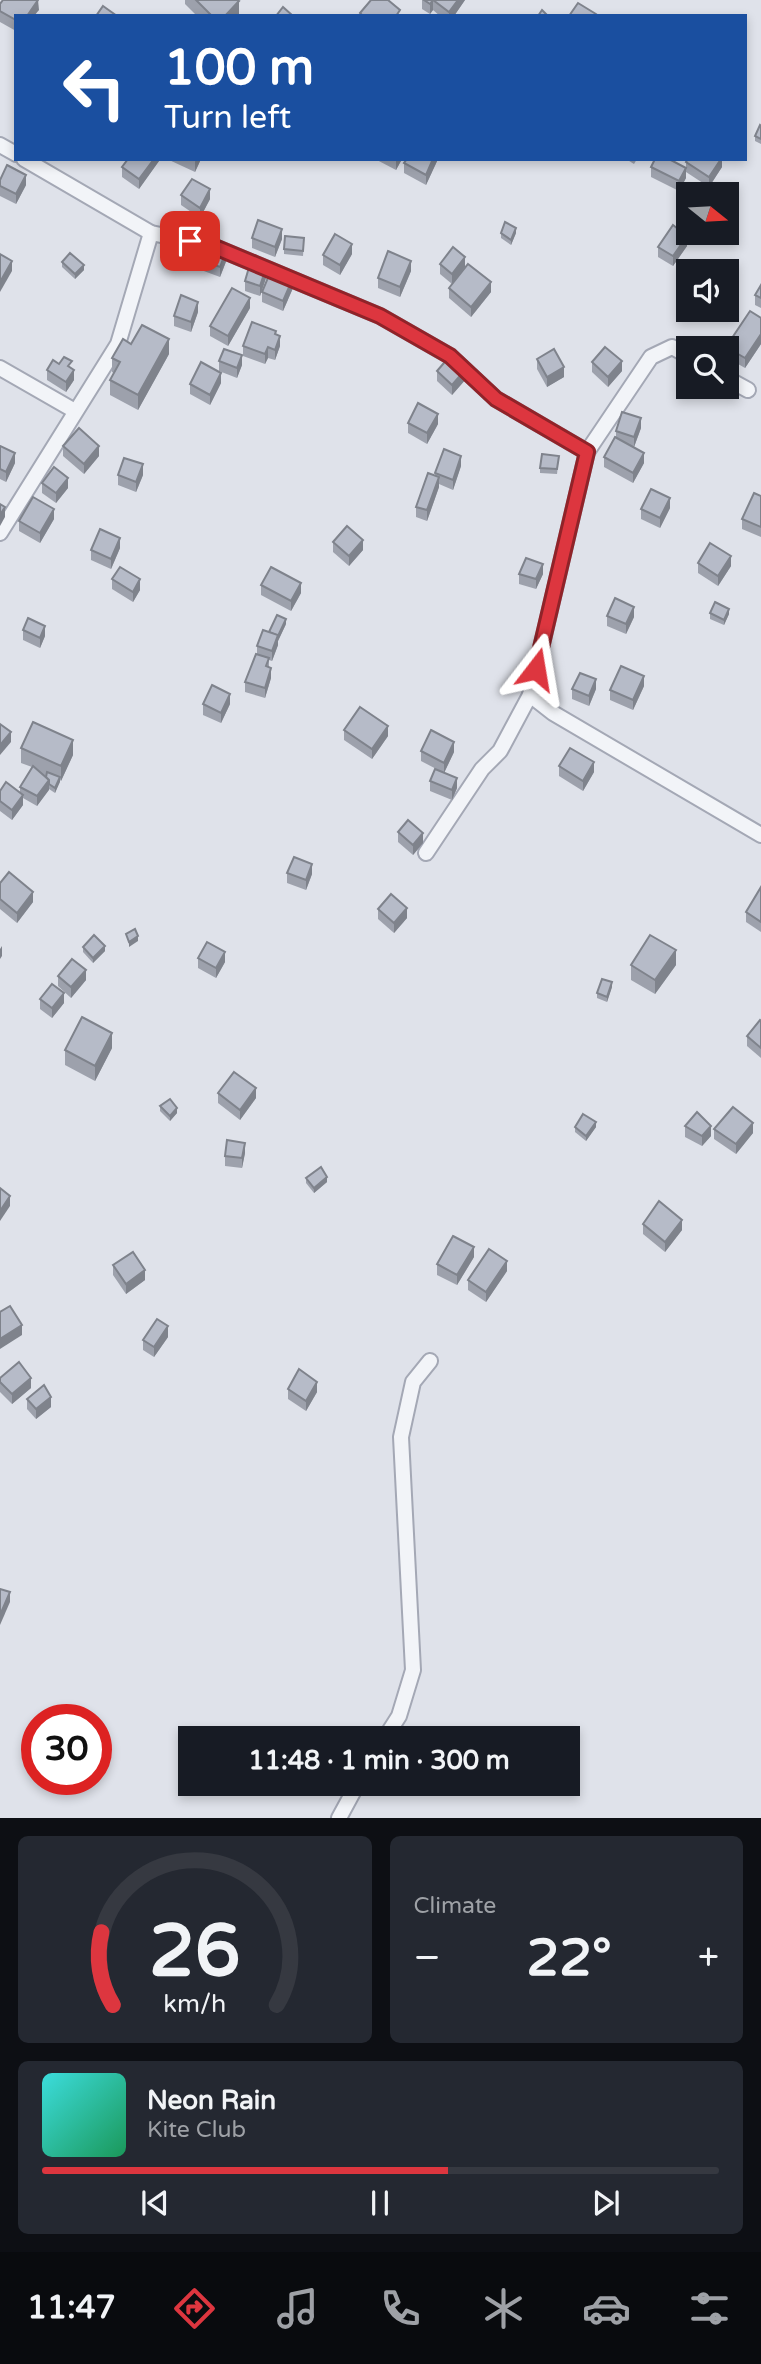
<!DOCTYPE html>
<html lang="en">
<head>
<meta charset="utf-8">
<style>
  :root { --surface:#171b24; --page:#242831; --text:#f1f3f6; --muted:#9ea1a6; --line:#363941; --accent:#dd363f }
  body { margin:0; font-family:"Varela Round",sans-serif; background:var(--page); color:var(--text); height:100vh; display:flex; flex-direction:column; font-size:26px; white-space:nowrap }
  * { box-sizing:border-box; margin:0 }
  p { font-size:23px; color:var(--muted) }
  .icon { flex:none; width:38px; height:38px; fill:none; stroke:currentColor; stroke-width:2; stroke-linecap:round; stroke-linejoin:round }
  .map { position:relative; height:1818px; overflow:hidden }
  .drawer { display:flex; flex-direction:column; gap:18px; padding:18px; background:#0d0f14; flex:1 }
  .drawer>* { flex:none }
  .banner { position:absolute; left:14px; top:14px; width:733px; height:147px; border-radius:0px; box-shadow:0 4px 10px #0003; background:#1a4fa0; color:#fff; overflow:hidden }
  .needle { width:46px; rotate:108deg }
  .controls { position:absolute; left:676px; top:182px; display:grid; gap:14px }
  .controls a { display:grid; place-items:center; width:63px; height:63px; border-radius:0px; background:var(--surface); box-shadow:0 4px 10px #0003; font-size:35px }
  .speed { position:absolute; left:21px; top:1704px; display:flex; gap:14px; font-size:35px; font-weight:700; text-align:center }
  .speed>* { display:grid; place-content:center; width:91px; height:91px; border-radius:50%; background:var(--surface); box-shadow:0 4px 10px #0003; line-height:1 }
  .speed .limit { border:10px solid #d22; background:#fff; color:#111 }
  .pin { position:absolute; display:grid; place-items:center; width:60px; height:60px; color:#fff; margin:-30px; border-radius:14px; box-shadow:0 4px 10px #0006 }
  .me { position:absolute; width:77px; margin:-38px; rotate:14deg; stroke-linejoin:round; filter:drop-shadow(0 0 5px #0008) }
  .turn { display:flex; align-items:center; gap:24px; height:147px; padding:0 35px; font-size:32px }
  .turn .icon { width:91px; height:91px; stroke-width:2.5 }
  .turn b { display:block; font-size:49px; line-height:60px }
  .big { font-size:52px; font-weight:700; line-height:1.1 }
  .drawer .widget { flex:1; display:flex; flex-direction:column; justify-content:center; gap:10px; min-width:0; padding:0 24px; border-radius:10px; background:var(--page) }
  .drawer .dial { align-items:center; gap:0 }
  .dial svg { height:182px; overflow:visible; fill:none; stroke:var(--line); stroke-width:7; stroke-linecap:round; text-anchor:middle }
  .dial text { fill:var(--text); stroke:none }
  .song { display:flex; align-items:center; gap:21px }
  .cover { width:84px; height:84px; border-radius:10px; background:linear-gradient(135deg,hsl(180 70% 55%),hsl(150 70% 35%)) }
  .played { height:7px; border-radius:4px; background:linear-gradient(90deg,var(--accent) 60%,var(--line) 60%) }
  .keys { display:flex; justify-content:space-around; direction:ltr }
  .heat { display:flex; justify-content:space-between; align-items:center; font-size:38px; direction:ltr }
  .drawer .tiles { flex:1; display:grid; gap:18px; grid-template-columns:1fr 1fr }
  .widget:last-child { grid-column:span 2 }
  .trip { position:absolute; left:178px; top:1726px; width:402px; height:70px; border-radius:0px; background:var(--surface); box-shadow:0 4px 10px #0003; font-weight:700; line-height:70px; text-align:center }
  .tab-bar { display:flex; height:112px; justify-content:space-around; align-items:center; background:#090b0e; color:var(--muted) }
  .tab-bar .icon { width:49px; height:49px }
  .tab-bar .active { color:var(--accent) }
  .tab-bar b { font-size:32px; color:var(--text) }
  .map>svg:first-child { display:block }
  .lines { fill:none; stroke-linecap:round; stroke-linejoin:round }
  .street-casing { stroke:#a4a8b5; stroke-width:18 }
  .street { stroke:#f2f4f8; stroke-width:14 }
  .wall { fill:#9da1ac }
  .shaded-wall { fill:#7f838c }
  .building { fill:#b6bbc8; stroke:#7f838c; stroke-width:2 }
  .route-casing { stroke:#902329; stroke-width:18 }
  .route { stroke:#dd363f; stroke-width:12 }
</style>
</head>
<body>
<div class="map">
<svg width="761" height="1818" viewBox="0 0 761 1818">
  <rect width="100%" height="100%" fill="#dfe2ea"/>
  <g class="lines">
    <defs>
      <g id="street">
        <path d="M0,145L16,154"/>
        <path d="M24,159L151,233L210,245L380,316L450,356L496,399L587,452"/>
        <path d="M0,368L75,411"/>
        <path d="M726,378L748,390"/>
        <path d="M0,533L118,344L151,233"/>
        <path d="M530,695L553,713L761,835"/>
        <path d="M426,853L482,769L500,751L530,695L587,452L651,357L672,347L688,356"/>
        <path d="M385,1738L399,1716L413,1670L401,1437L413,1382L430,1361"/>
        <path d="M339,1818L358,1783"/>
      </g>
    </defs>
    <!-- street casing -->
    <use href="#street" class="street-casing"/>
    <!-- street -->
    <use href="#street" class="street"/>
  </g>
  <!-- wall -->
  <g class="wall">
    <path d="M185,0H237L239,16H197L185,4Z"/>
    <path d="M422,0H465L454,16H440L433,10L430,14L422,9Z"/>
    <path d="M0,4L39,10L16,16V31L0,22Z"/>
    <path d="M761,126V144L755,141V136Z"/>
    <path d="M159,159V161L139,189L122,177V167Z"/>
    <path d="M167,159H201L195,172Z"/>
    <path d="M375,159H402L396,170Z"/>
    <path d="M438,159L426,185L404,173V163Z"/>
    <path d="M626,159H637L634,164Z"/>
    <path d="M722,159V167L709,187L686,172V162Z"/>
    <path d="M651,167L686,178L679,191L651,177Z"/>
    <path d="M0,180L26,185L16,204L0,196Z"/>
    <path d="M181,195L210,199L200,218L181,205Z"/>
    <path d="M501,233H516L511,245L501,238Z"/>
    <path d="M252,238L282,239L275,257L252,248Z"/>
    <path d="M304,238L303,256L284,254V249Z"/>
    <path d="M687,246L673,266L658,257V247Z"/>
    <path d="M453,247L452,284L440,274V264Z"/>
    <path d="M352,254L340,275L323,265V255Z"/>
    <path d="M193,257L227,259L220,277L193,267Z"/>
    <path d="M62,262L84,270L75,279L62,267Z"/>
    <path d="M411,271L400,297L378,288V278Z"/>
    <path d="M268,272L260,296L245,291V281Z"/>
    <path d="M761,285V308L755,305V295Z"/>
    <path d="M293,288L283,311L262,302V292Z"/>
    <path d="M449,288L491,292L471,317L449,298Z"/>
    <path d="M250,308L228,346L210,336V326Z"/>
    <path d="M198,312L191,332L174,326V316Z"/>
    <path d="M761,318V344L745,368L726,357V347Z"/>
    <path d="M276,335L280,346L275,360L268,358L265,364L243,356V346Z"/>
    <path d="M131,344L169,354L138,410L110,395V380L114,373L112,372V358Z"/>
    <path d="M537,359L564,377L547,387L537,369Z"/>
    <path d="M219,361L242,365L237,378L219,371Z"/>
    <path d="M592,362L622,371L608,387L592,372Z"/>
    <path d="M59,364L72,369L74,380L66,392L47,380V370Z"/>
    <path d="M437,371L466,379L452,395L437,381Z"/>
    <path d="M221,383L210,405L190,394V384Z"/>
    <path d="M408,423L438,424L427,444L408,433Z"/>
    <path d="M641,428L634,447L644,463L633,483L604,467V457L616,437V431Z"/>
    <path d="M0,446L15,463L6,482L0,479Z"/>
    <path d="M63,446L99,456L84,474L63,456Z"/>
    <path d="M559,456L557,474L540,473V468Z"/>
    <path d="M461,466L453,490L439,484V487L427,521L416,517V507L435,476V473Z"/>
    <path d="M118,475H143L136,492L118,485Z"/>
    <path d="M42,483L68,488L56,503L42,493Z"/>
    <path d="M761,496V537L742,529V519Z"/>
    <path d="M670,508L660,528L641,519V509Z"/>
    <path d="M54,519L40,543L19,531V521Z"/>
    <path d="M333,542L363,550L349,566L333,552Z"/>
    <path d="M120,548L111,569L91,560V550Z"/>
    <path d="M698,563L731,566L718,586L698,573Z"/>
    <path d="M519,574H543L536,589L519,584Z"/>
    <path d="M112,579L140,590L133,602L112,589Z"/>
    <path d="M261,585L301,593L291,611L261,595Z"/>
    <path d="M710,613L729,614L724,625L710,619Z"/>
    <path d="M607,616L634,617L626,634L607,626Z"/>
    <path d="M286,624L278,641V645L272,661L269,660V667L271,678L265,698L245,692V682L257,655V646L269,632Z"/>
    <path d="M23,630L45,636L40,648L23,640Z"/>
    <path d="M644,686L633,710L610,700V690Z"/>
    <path d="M572,689H596L589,706L572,699Z"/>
    <path d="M203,704H230L221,723L203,715Z"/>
    <path d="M344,730L388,736L372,759L344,740Z"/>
    <path d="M21,748L73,755L61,781L60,780L55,793L49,789L37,806L23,798V805L12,820L0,811V791L20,793V787L32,767L21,763Z"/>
    <path d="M421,751L454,752L444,773L421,761Z"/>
    <path d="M559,766L594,772L583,791L559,776Z"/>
    <path d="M430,781L457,788L452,800L430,791Z"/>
    <path d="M398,832L423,843L413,855L398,842Z"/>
    <path d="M287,873L312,874L306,890L287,883Z"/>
    <path d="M0,883L33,902L17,923L0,909Z"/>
    <path d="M761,887V932L746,922V912Z"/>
    <path d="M378,909L407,918L394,933L378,919Z"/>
    <path d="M83,947L105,951L93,963L83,952Z"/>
    <path d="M198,958L225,962L216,978L198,968Z"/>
    <path d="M631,965H676L655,994L631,980Z"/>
    <path d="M58,976L86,980L71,998L58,986Z"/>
    <path d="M612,987L607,1002L597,998V993Z"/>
    <path d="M40,999L64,1003L52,1018L40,1009Z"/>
    <path d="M761,1021V1058L747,1046V1036Z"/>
    <path d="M112,1048L95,1081L65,1065V1050Z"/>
    <path d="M218,1093L256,1098L240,1120L218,1103Z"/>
    <path d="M160,1106L177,1113L170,1121L160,1111Z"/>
    <path d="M685,1126L711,1136L702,1146L685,1137Z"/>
    <path d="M575,1127H596L586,1141L575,1132Z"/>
    <path d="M714,1129L753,1133L736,1154L714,1139Z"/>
    <path d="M245,1153L242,1168L225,1166V1156Z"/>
    <path d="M306,1178L327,1182L314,1193L306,1183Z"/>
    <path d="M643,1224L682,1230L665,1252L643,1234Z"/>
    <path d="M474,1257L457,1285L437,1275V1264Z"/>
    <path d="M113,1265L145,1280L126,1294L113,1275Z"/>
    <path d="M507,1271L486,1302L468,1290V1280Z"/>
    <path d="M168,1337L154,1357L143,1350V1340Z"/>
    <path d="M0,1378L31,1388L12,1404L0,1392Z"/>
    <path d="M288,1389L317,1392L306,1411L288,1399Z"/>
    <path d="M27,1399L51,1407L36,1419L27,1409Z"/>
  </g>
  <!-- shaded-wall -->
  <g class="shaded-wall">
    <path d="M38,0L39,10L34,16H27Z"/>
    <path d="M433,0V10L430,14V4Z"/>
    <path d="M458,0H465L454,16H449V12Z"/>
    <path d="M239,1V16H225Z"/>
    <path d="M154,159H159V161L139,189V179Z"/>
    <path d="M196,159H201L195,172V162Z"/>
    <path d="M397,159H402L396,170V160Z"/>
    <path d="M433,159H438L426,185V175Z"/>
    <path d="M721,159H722V167L709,187V177Z"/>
    <path d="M686,168V178L679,191V181Z"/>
    <path d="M26,175V185L16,204V194Z"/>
    <path d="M210,189V199L200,218V208Z"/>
    <path d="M516,228V233L511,245V240Z"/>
    <path d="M282,229V239L275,257V247Z"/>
    <path d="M687,236V246L673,266V256Z"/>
    <path d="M352,244V254L340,275V265Z"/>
    <path d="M227,249V259L220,277V267Z"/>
    <path d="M465,257V267L452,284V274Z"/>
    <path d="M12,261V271L0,292V282Z"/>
    <path d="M411,261V271L400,297V287Z"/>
    <path d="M268,262V272L260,296V286Z"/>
    <path d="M84,265V270L75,279V274Z"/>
    <path d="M293,278V288L283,311V301Z"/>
    <path d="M491,282V292L471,317V307Z"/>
    <path d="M250,298V308L228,346V336Z"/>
    <path d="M198,302V312L191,332V322Z"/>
    <path d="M761,334V344L745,368V358Z"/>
    <path d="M280,336V346L275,360V350Z"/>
    <path d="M169,339V354L138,410V395Z"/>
    <path d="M268,347V358L265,364V354Z"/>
    <path d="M242,355V365L237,378V368Z"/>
    <path d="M622,361V371L608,387V377Z"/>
    <path d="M564,367V377L547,387V377Z"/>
    <path d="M466,369V379L452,395V385Z"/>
    <path d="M74,370V380L66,392V382Z"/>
    <path d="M221,373V383L210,405V395Z"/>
    <path d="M438,414V424L427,444V433Z"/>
    <path d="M641,418V428L634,447V437Z"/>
    <path d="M99,446V456L84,474V464Z"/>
    <path d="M15,453V463L6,482V472Z"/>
    <path d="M644,453V463L633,483V473Z"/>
    <path d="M461,456V466L453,490V480Z"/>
    <path d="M143,464V475L136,492V482Z"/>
    <path d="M439,477V487L427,521V510Z"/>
    <path d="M68,478V488L56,503V493Z"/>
    <path d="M670,498V508L660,528V518Z"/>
    <path d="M5,507V517L0,526V515Z"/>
    <path d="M54,509V519L40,543V533Z"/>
    <path d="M120,538V548L111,569V559Z"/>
    <path d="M363,540V550L349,566V556Z"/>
    <path d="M731,556V566L718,586V576Z"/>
    <path d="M543,564V574L536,589V579Z"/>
    <path d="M140,579V590L133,602V592Z"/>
    <path d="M301,583V593L291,611V601Z"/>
    <path d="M634,607V617L626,634V624Z"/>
    <path d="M729,609V614L724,625V620Z"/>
    <path d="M286,619V624L278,641V645L272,661V651Z"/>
    <path d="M45,626V636L40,648V638Z"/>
    <path d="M271,668V678L265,698V688Z"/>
    <path d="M644,676V686L633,710V700Z"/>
    <path d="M596,679V689L589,706V696Z"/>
    <path d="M230,694V704L221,723V713Z"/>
    <path d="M388,726V736L372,759V749Z"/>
    <path d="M11,732V742L0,755V745Z"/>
    <path d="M73,740V755L61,781V766Z"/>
    <path d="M454,742V752L444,773V763Z"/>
    <path d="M594,762V772L583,791V781Z"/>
    <path d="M60,777V782L55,793V788Z"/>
    <path d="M457,778V788L452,800V790Z"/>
    <path d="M49,780V790L37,806V796Z"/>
    <path d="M23,795V805L12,820V810Z"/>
    <path d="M423,833V843L413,855V845Z"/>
    <path d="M312,864V874L306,890V880Z"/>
    <path d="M33,892V902L17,923V913Z"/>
    <path d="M407,908V918L394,933V923Z"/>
    <path d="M138,936V941L129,947V942Z"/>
    <path d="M2,946V956L0,959V949Z"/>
    <path d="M105,946V951L93,963V958Z"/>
    <path d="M676,950V965L655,994V980Z"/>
    <path d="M225,952V962L216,978V968Z"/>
    <path d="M86,970V980L71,998V987Z"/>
    <path d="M612,982V987L607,1002V997Z"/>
    <path d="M64,993V1003L52,1018V1008Z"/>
    <path d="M112,1033V1048L95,1081V1066Z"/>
    <path d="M256,1088V1098L240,1120V1110Z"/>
    <path d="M177,1108V1113L170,1121V1116Z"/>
    <path d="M596,1122V1127L586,1141V1136Z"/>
    <path d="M753,1123V1133L736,1154V1144Z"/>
    <path d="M711,1126V1136L702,1146V1136Z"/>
    <path d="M245,1143V1153L242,1168V1158Z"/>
    <path d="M327,1177V1182L314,1193V1188Z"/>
    <path d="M10,1196V1206L0,1221V1211Z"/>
    <path d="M682,1220V1230L665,1252V1242Z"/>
    <path d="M474,1247V1257L457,1285V1275Z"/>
    <path d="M507,1261V1271L486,1302V1292Z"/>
    <path d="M145,1270V1280L126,1294V1284Z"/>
    <path d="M22,1325V1335L0,1349V1339Z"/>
    <path d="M168,1326V1337L154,1357V1347Z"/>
    <path d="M31,1378V1388L12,1404V1394Z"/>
    <path d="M317,1382V1392L306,1411V1401Z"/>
    <path d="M51,1397V1407L36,1419V1409Z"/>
    <path d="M10,1592V1602L0,1625V1615Z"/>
  </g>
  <!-- building -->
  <g class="building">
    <path d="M3,0H38L27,16H16V20L0,11V4Z"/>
    <path d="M196,0H237L239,1L225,16H212Z"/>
    <path d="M371,0H388L400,10L396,16H363L360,13Z"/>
    <path d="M424,0H458L449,12L433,0L430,4Z"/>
    <path d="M578,3L596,14L595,16H569Z"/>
    <path d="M103,6L117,16H96Z"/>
    <path d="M283,7L293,16H276Z"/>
    <path d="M542,10L548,16H538Z"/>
    <path d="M760,125L761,126V139L755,136Z"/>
    <path d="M128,159H154L139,179L122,167Z"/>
    <path d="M407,159H433L426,175L404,163Z"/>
    <path d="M655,159H669L686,168L679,181L651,167Z"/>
    <path d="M688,159H721L709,177L686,162Z"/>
    <path d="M7,165L26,175L16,194L0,186V180Z"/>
    <path d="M192,179L210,189L200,208L181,195Z"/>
    <path d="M258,220L282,229L275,247L252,238Z"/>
    <path d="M505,222L516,228L511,240L501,233Z"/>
    <path d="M673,225L687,236L673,256L658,247Z"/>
    <path d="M335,234L352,244L340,265L323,255Z"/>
    <path d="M285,236L304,238L303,251L284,249Z"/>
    <path d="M200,239L227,249L220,267L193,257Z"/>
    <path d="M453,247L465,257L452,274L440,264Z"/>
    <path d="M388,251L411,261L400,287L378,278Z"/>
    <path d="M70,253L84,265L75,274L62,262Z"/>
    <path d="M0,254L12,261L0,282Z"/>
    <path d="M252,257L268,262L260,286L245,281Z"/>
    <path d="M468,264L491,282L471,307L449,288Z"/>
    <path d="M272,268L293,278L283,301L262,292Z"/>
    <path d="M761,285V298L755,295Z"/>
    <path d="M232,288L250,298L228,336L210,326Z"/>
    <path d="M181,295L198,302L191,322L174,316Z"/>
    <path d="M750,311L761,318V334L745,358L726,347Z"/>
    <path d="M252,322L276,331L275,334L280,336L275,350L268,347L265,354L243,346Z"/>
    <path d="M142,325L169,339L138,395L110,380L120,362L112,358L123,339L131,344Z"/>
    <path d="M605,347L622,361L608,377L592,362Z"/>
    <path d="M224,349L242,355L237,368L219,361Z"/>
    <path d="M554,349L564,367L547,377L537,359Z"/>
    <path d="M450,356L466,369L452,385L437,371Z"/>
    <path d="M64,357L72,361L68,366L74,370L66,382L47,370L53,360L59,364Z"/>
    <path d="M201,362L221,373L210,395L190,384Z"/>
    <path d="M418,403L438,414L427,433L408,423Z"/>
    <path d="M622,412L641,418L634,437L616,431Z"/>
    <path d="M79,428L99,446L84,464L63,446Z"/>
    <path d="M615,437L644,453L633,473L604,457Z"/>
    <path d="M0,446L15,453L6,472L0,469Z"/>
    <path d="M444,449L461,456L453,480L435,473Z"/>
    <path d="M542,454L559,456L557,469L540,468Z"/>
    <path d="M124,458L143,464L136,482L118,475Z"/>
    <path d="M54,467L68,478L56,493L42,483Z"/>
    <path d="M428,473L439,477L427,510L416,507Z"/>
    <path d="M651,489L670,498L660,518L641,509Z"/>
    <path d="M754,493L761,496V527L742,519Z"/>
    <path d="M33,497L54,509L40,533L19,521Z"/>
    <path d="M0,504L5,507L0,515Z"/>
    <path d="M347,526L363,540L349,556L333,542Z"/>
    <path d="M100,529L120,538L111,559L91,550Z"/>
    <path d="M710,543L731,556L718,576L698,563Z"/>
    <path d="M526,558L543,564L536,579L519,574Z"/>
    <path d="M120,567L140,579L133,592L112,579Z"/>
    <path d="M271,567L301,583L291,601L261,585Z"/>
    <path d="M615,598L634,607L626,624L607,616Z"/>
    <path d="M715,602L729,609L724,620L710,613Z"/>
    <path d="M277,615L286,619L278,636L269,632Z"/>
    <path d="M28,618L45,626L40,638L23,630Z"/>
    <path d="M263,630L278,635L272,651L257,646Z"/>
    <path d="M256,654L269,658L266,666L271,668L265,688L245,682Z"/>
    <path d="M621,666L644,676L633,700L610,690Z"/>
    <path d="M580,673L596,679L589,696L572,689Z"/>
    <path d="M212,685L230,694L221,713L203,704Z"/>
    <path d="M360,707L388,726L372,749L344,730Z"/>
    <path d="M33,722L73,740L61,766L21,748Z"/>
    <path d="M0,724L11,732L0,745Z"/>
    <path d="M431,730L454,742L444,763L421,751Z"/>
    <path d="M570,748L594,762L583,781L559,766Z"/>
    <path d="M33,766L49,780L37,796L20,787Z"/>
    <path d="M435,769L457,778L452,790L430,781Z"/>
    <path d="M47,772L60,777L55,788L49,784V780L46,777Z"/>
    <path d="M6,782L23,795L12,810L0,801V791Z"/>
    <path d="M408,820L423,833L413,845L398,832Z"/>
    <path d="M294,857L312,864L306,880L287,873Z"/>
    <path d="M9,872L33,892L17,913L0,899V883Z"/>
    <path d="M761,887V922L746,912Z"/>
    <path d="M391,894L407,908L394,923L378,909Z"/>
    <path d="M135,929L138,936L129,942L126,934Z"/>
    <path d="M94,935L105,946L93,958L83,947Z"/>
    <path d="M650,935L676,950L655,980L631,965Z"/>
    <path d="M207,942L225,952L216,968L198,958Z"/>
    <path d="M72,959L86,970L71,987L58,976Z"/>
    <path d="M602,979L612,982L607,997L597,993Z"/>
    <path d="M52,984L64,993L52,1008L40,999Z"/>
    <path d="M82,1017L112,1033L95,1066L65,1050Z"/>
    <path d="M760,1020L761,1021V1048L747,1036Z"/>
    <path d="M234,1072L256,1088L240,1110L218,1093Z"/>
    <path d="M170,1099L177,1108L170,1116L160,1106Z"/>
    <path d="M733,1107L753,1123L736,1144L714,1129Z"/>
    <path d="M697,1112L711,1126L702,1136L685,1126Z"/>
    <path d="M583,1114L596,1122L586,1136L575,1127Z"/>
    <path d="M227,1140L245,1143L242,1158L225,1156Z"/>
    <path d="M321,1167L327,1177L314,1188L306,1178Z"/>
    <path d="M0,1188L10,1196L0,1211Z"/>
    <path d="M659,1201L682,1220L665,1242L643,1224Z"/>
    <path d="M453,1236L474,1247L457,1275L437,1264Z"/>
    <path d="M489,1249L507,1261L486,1292L468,1280Z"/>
    <path d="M133,1252L145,1270L126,1284L113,1265Z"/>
    <path d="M10,1306L22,1325L0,1339V1312Z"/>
    <path d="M157,1319L168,1326L154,1347L143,1340Z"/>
    <path d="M19,1362L31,1378L12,1394L0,1382V1378Z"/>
    <path d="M299,1369L317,1382L306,1401L288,1389Z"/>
    <path d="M44,1385L51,1397L36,1409L27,1399Z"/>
    <path d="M0,1589L10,1592L0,1615Z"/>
  </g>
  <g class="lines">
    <defs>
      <path id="route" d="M190,241L210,245L380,316L450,356L496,399L587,452L536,669"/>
    </defs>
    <!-- route casing -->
    <use href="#route" class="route-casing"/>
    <!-- route -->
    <use href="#route" class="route"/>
  </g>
</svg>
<div class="controls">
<a><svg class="needle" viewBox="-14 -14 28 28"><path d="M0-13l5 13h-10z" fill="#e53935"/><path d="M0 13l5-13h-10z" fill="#9ea1a6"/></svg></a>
<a><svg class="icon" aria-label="sound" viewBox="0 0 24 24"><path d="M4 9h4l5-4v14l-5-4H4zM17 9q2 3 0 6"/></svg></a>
<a><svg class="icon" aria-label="search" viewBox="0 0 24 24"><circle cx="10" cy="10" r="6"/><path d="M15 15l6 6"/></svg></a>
</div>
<div class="speed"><div class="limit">30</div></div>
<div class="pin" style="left:190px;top:241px;background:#d93025"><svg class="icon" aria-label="arrive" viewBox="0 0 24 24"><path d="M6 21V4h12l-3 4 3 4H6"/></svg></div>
<svg class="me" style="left:536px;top:669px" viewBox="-20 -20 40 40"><path d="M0-17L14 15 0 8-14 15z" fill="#dd363f" stroke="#fff" stroke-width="4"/></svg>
<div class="trip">11:48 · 1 min · 300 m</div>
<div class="banner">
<div class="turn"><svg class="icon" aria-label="left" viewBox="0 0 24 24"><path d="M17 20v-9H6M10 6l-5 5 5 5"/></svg><div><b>100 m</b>Turn left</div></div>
</div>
</div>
<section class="drawer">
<div class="tiles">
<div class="widget dial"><svg viewBox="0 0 100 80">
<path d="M14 69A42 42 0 1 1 86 69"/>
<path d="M14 69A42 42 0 0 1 9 37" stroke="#dd363f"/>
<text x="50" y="56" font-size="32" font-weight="700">26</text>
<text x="50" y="72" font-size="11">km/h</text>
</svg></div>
<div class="widget"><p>Climate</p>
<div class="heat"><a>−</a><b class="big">22°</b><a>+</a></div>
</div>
<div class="widget">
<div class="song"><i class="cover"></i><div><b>Neon Rain</b><p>Kite Club</p></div></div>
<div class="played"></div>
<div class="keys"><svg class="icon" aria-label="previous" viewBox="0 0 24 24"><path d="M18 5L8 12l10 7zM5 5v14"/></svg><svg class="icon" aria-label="pause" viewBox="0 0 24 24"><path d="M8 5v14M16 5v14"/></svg><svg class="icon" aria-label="next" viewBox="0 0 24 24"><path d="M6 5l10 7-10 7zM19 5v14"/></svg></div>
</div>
</div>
</section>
<nav class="tab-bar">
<b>11:47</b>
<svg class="icon active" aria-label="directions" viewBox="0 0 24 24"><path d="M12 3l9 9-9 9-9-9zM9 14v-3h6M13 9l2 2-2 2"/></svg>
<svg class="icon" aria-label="music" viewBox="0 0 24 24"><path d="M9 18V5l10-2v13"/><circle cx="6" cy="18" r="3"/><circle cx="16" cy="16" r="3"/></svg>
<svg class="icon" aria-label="phone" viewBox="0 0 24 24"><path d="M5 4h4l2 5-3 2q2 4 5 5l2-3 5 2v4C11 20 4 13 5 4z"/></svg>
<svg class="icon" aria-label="climate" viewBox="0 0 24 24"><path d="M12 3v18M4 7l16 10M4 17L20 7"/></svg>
<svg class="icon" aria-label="car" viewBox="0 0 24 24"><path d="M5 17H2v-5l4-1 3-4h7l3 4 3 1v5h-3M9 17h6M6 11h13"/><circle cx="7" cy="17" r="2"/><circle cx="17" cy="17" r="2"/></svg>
<svg class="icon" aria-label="filters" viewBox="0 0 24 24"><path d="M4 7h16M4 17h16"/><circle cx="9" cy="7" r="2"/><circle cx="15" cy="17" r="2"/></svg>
</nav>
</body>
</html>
